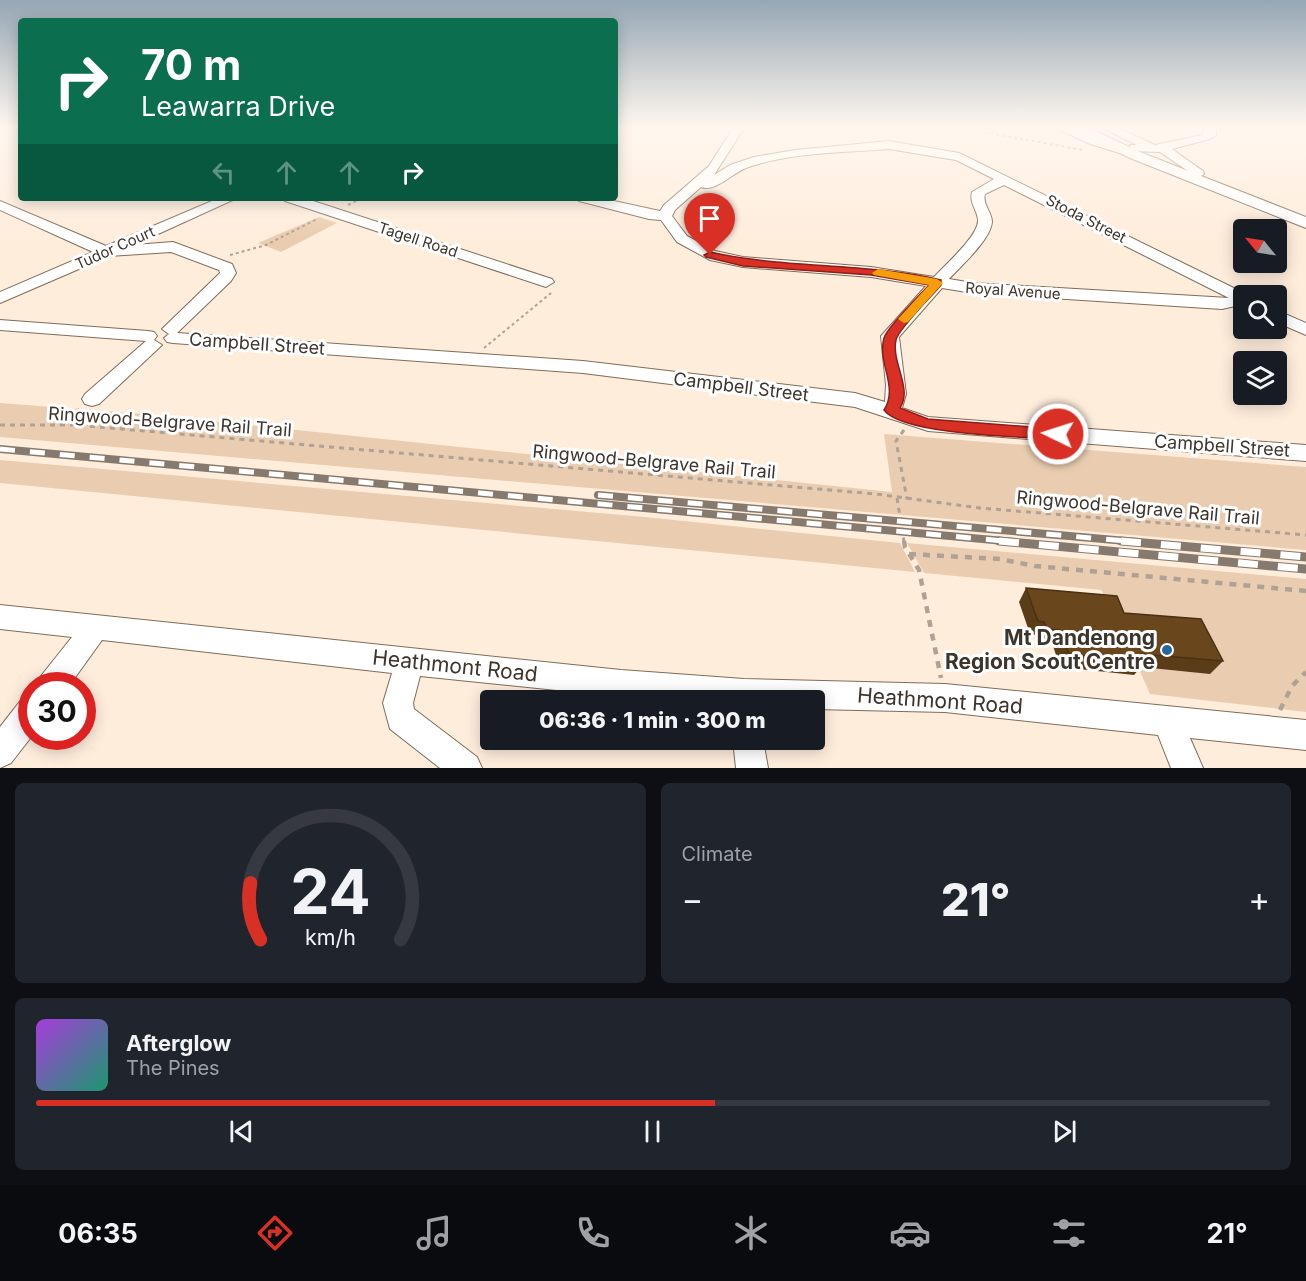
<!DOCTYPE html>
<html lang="en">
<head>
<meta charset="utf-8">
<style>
  :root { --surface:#171b24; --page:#20242c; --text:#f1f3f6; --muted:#9ea1a6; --line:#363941; --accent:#d93025 }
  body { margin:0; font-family:Inter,sans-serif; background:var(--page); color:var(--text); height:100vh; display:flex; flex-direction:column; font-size:22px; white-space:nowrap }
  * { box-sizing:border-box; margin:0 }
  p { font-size:20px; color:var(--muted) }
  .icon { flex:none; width:33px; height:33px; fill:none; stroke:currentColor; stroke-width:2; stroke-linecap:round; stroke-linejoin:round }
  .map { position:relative; height:768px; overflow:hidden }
  .details { display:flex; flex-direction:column; gap:15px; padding:15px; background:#0d0f14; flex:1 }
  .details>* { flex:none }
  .banner { position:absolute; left:18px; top:18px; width:600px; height:183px; border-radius:6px; box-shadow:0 3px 15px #0003; background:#0b6e4f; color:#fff; overflow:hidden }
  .needle { width:39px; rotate:300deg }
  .controls { position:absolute; left:1233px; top:219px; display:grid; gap:12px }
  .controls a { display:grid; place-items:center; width:54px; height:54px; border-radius:6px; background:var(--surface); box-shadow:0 3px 15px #0003; font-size:30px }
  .speed { position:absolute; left:18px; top:672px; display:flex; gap:12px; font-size:30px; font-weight:700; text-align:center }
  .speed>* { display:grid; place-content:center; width:78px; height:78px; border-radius:50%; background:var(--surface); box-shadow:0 3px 15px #0003; line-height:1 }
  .speed .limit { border:9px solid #d22; background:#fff; color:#111 }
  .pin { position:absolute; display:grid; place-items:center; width:51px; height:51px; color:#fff; margin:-62px -26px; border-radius:50% 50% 50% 0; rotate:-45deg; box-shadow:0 0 6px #0007 }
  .pin .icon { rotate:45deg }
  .me { position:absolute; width:66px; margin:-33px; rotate:274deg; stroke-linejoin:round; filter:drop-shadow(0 0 4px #0008) }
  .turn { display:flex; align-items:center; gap:21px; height:126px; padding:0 24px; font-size:27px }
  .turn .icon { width:78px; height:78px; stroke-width:2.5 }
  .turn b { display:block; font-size:42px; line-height:51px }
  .lanes { display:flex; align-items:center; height:57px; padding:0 24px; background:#0003; justify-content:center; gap:30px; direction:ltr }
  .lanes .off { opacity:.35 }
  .big { font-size:45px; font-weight:800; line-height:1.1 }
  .details .widget { flex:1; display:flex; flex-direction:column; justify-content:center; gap:9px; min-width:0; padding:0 21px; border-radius:9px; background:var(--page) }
  .details .dial { align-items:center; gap:0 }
  .dial svg { height:156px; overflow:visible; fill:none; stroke:var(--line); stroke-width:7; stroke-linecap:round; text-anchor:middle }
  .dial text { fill:var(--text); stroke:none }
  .song { display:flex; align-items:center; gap:18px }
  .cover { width:72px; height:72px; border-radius:9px; background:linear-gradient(135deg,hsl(280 70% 55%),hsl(160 70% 35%)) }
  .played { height:6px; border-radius:3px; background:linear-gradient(90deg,var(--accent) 55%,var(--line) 55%) }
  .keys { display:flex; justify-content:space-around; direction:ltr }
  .heat { display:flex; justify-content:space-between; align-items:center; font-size:33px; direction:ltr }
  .details .tiles { flex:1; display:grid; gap:15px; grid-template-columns:1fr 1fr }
  .widget:last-child { grid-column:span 2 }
  .trip { position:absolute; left:480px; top:690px; width:345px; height:60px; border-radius:6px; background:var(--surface); box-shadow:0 3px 15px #0003; font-weight:800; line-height:60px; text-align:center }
  .tabs { display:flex; height:96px; justify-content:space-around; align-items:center; background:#090b0e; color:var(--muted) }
  .tabs .icon { width:42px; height:42px }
  .tabs .selected { color:var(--accent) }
  .tabs b { font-size:27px; color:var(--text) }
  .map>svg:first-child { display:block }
  .green { fill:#eacdb1 }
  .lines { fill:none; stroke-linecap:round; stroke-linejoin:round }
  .minor-casing { stroke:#7f6c59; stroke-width:2 }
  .major-casing { stroke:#7f6c59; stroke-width:2 }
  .path-far2 { stroke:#afa194; stroke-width:2; stroke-dasharray:3 3; stroke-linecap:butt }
  .path-far1 { stroke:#afa194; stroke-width:3; stroke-dasharray:5 5; stroke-linecap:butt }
  .path { stroke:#afa194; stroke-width:4.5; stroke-dasharray:7 7; stroke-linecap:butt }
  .minor { fill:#fff; fill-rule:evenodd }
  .major { fill:#fff; fill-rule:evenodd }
  .rail-far1-casing { stroke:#867a6e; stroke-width:8 }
  .rail-casing { stroke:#867a6e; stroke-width:9 }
  .rail-far1 { stroke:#fff; stroke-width:5; stroke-dasharray:15; stroke-linecap:butt }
  .rail { stroke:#fff; stroke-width:7; stroke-dasharray:20; stroke-linecap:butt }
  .wall { fill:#5b3c19 }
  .building { fill:#6a461d; stroke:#4a3114; stroke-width:1.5 }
  .route { fill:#d93025; stroke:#8d1f18; stroke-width:1.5 }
  .slow { fill:#f59e0b }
  .poi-dot { fill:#26689e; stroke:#fff; stroke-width:2 }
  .labels { text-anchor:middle; stroke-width:6; stroke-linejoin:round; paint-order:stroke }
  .far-street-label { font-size:15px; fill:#3d342c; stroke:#fff }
  .street-label { font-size:18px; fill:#3d342c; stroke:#fff }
  .near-poi-label { font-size:21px; font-weight:bold; fill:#3d342c; stroke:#fff; text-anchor:end }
  .near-street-label { font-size:21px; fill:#3d342c; stroke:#fff }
</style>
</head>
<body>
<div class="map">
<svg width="1306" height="768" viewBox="0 0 1306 768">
  <rect width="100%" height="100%" fill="#ffeddc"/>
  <!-- green -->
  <g class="green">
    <path d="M319,217L337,223L281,252L258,243Z"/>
    <path d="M0,403L144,414L892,492L884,434L1306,467V550L0,437Z"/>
    <path d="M0,460L645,517L900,543L915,572L0,483Z"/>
    <path d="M907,543L1306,579V712L1150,694L1112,608L1101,590L924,573Z"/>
  </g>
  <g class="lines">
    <defs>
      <g id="minor">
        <path d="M733,128H744L714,175L730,165L754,157L795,150L889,141L959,153L1250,296H1244V304L1222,309L973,293L942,288L899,337L906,394L902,408L928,417L1306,445V461L928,431L855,407L583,373L173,343L167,342L164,338L169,334L162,329L220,273L219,270L171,252L109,256L0,303V292L93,252L0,210V201L106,246L219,198H237L134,245L173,242L232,264L236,273L231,281L177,333L583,361L855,393L885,402L886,385L881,336L926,286L871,277L743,267L710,260L677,242L661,220L649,219L579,201L577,198H600L660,211L664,205L709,166ZM889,149L956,160L994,179L972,192C969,203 977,209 978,220C979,235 945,265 934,277L871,267L743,257L715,251L687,236L672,216L675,210L701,187C714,193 733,173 746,168C790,152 842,153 889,149ZM1004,185L1229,298L973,283L949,279C961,266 991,239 992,222C992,212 982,204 985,194Z"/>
        <path d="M1056,128H1071L1129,150L1123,154L1090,144Z"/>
        <path d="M1103,128H1118L1155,145L1202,135L1204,128H1216V135L1210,139L1172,149L1203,171L1204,174L1198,178L1160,152L1130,151V145H1137Z"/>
        <path d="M283,198H304L552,279L554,282L546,287L540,285L285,201Z"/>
        <path d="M1276,310L1306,323V335L1276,322Z"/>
        <path d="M0,320L148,331L154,332L157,336L154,340L162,345L99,404L92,406L85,404L82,399L85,394L146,341L0,330Z"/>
        <path d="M0,605L621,670L744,679L945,684L1306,720V750L1190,738L1203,768H1171L1158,735L945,712L814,709V700H654L420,676L413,703L414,709L477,757L482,768H440L390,729L383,703L392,673L102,640L69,686H37L41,676L72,637L0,629Z"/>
        <path d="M32,696V736L11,763L0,768V727L21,700Z"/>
        <path d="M733,740H763L768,768H736Z"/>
      </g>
      <path id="major" d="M1070,128H1089L1140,152L1306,217V228L1130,158Z"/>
    </defs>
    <!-- minor casing -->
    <use href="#minor" class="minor-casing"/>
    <!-- major casing -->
    <use href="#major" class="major-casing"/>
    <!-- path-far2 -->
    <g class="path-far2">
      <path d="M961,128L1083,150"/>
      <path d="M348,205L363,198"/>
      <path d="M230,255L266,245L317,219"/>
      <path d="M484,348L551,293"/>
    </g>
    <!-- path-far1 -->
    <g class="path-far1">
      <path d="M0,425H75L876,494L980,508L1306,535"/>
      <path d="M60,425L81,408"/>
      <path d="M904,430L896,441L907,499"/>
      <path d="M897,498L904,542"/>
    </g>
    <!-- path -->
    <g class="path">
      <path d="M904,541L905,547L919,570L941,678"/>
      <path d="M909,554L1000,559L1035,566L1306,591"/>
      <path d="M1280,710L1292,686L1306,672"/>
    </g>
    <!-- minor -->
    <use href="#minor" class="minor"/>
    <!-- major -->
    <use href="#major" class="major"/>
    <defs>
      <g id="rail-far1">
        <path d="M0,449L1015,542"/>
        <path d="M598,495L1138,542"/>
      </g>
      <g id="rail">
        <path d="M999,541L1306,569"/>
        <path d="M1121,541L1306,557"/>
      </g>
    </defs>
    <!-- rail-far1 casing -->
    <use href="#rail-far1" class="rail-far1-casing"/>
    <!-- rail casing -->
    <use href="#rail" class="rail-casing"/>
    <!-- rail-far1 -->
    <use href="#rail-far1" class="rail-far1"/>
    <!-- rail -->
    <use href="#rail" class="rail"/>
  </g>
  <!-- wall -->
  <path class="wall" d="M1026,588L1124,613L1223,661L1210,674L1141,667L1134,675L1060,667L1052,643L1038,642L1036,635L1030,634L1019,602Z"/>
  <!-- building -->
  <path class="building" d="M1026,588L1117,596L1124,613L1201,619L1223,661L1142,654L1145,662L1069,654L1060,630L1047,629L1044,622L1038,621Z"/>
  <!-- sky -->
  <linearGradient id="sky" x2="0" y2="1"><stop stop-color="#95a6b4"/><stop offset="0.54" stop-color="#fff7ef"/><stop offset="1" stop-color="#fff7ef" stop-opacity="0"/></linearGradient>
  <rect width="1306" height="236" fill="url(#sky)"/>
  <!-- route -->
  <path class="route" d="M710,252C786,269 865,262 941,280V285C932,296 898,329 896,340C891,362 913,389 900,408L928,419L1058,429L1065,434L1058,439C1024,437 902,435 884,410C899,387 877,363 884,338C887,327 920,295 929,285L871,275L743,266L706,257L704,255Z"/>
  <!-- slow -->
  <path class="slow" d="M878,269L937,279L943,283L908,322L904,323L898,319L929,285L874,275L872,273Z"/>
  <!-- markers -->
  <circle class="poi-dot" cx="1167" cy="650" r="6"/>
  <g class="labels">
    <!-- far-street labels -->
    <g class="far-street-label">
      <text transform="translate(1086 219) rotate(27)" y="5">Stoda Street</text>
      <text transform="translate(418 240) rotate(18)" y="5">Tagell Road</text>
      <text transform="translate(115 248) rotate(-24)" y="5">Tudor Court</text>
      <text transform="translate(1013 291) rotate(4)" y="5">Royal Avenue</text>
    </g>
    <!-- street labels -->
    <g class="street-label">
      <text transform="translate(257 344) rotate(4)" y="6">Campbell Street</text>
      <text transform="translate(741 387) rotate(7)" y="6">Campbell Street</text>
      <text transform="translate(170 422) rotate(4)" y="6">Ringwood-Belgrave Rail Trail</text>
      <text transform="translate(1222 446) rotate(4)" y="6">Campbell Street</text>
      <text transform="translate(654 462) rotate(5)" y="6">Ringwood-Belgrave Rail Trail</text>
      <text transform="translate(1138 508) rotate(5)" y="6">Ringwood-Belgrave Rail Trail</text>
    </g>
    <!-- near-poi labels -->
    <g class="near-poi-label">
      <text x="1155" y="645">Mt Dandenong<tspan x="1155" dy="24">Region Scout Centre</tspan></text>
    </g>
    <!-- near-street labels -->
    <g class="near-street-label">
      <text transform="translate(455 666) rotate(6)" y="7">Heathmont Road</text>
      <text transform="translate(940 701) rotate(4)" y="7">Heathmont Road</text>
    </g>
  </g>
</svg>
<div class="controls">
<a><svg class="needle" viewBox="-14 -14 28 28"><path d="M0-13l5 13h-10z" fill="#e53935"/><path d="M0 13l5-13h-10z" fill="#9ea1a6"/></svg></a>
<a><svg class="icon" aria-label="search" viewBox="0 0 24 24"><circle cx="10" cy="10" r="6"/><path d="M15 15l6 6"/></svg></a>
<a><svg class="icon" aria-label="layers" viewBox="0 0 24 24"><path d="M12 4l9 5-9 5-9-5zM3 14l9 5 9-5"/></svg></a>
</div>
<div class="speed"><div class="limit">30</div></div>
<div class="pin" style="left:710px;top:255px;background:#d93025"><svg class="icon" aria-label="arrive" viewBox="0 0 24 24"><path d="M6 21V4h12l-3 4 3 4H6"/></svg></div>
<svg class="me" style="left:1058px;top:434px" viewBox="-20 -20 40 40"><circle r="17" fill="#d93025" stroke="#fff" stroke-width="3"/><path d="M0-11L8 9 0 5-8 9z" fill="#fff"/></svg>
<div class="trip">06:36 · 1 min · 300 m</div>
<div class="banner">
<div class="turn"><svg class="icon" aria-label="right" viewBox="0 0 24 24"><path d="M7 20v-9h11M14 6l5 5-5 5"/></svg><div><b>70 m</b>Leawarra Drive</div></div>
<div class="lanes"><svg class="icon off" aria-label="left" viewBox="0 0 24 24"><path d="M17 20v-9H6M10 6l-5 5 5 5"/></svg><svg class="icon off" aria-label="ahead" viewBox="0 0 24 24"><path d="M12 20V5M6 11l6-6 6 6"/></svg><svg class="icon off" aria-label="ahead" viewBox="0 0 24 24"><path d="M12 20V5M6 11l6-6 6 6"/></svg><svg class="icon" aria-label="right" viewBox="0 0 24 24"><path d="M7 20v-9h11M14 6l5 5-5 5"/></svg></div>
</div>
</div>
<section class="details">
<div class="tiles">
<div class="widget dial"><svg viewBox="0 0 100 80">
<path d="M14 69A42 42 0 1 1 86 69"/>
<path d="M14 69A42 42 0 0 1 9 40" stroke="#d93025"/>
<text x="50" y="56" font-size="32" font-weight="700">24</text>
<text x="50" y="72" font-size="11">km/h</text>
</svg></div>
<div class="widget"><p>Climate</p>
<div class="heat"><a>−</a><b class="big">21°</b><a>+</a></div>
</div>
<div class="widget">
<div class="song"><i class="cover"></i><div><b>Afterglow</b><p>The Pines</p></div></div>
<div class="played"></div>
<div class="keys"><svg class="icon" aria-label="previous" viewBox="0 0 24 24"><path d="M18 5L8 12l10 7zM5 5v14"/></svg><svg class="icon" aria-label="pause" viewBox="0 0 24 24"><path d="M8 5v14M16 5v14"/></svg><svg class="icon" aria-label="next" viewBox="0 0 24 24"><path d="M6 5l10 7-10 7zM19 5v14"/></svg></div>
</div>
</div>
</section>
<nav class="tabs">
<b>06:35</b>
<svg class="icon selected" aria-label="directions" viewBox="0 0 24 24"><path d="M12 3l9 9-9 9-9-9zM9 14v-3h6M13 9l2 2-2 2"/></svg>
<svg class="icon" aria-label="music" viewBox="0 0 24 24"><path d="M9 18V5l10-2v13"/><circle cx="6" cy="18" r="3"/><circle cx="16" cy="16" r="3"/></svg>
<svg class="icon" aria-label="phone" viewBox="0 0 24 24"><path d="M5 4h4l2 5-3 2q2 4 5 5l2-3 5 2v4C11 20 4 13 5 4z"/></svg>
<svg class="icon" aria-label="climate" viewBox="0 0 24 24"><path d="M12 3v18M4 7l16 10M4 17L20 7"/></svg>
<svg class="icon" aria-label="car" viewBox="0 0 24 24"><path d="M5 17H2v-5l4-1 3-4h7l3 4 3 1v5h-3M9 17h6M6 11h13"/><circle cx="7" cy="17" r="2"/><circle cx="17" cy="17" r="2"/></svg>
<svg class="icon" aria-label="filters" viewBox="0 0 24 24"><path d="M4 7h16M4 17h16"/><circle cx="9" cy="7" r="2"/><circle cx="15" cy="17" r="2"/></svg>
<b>21°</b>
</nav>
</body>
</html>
